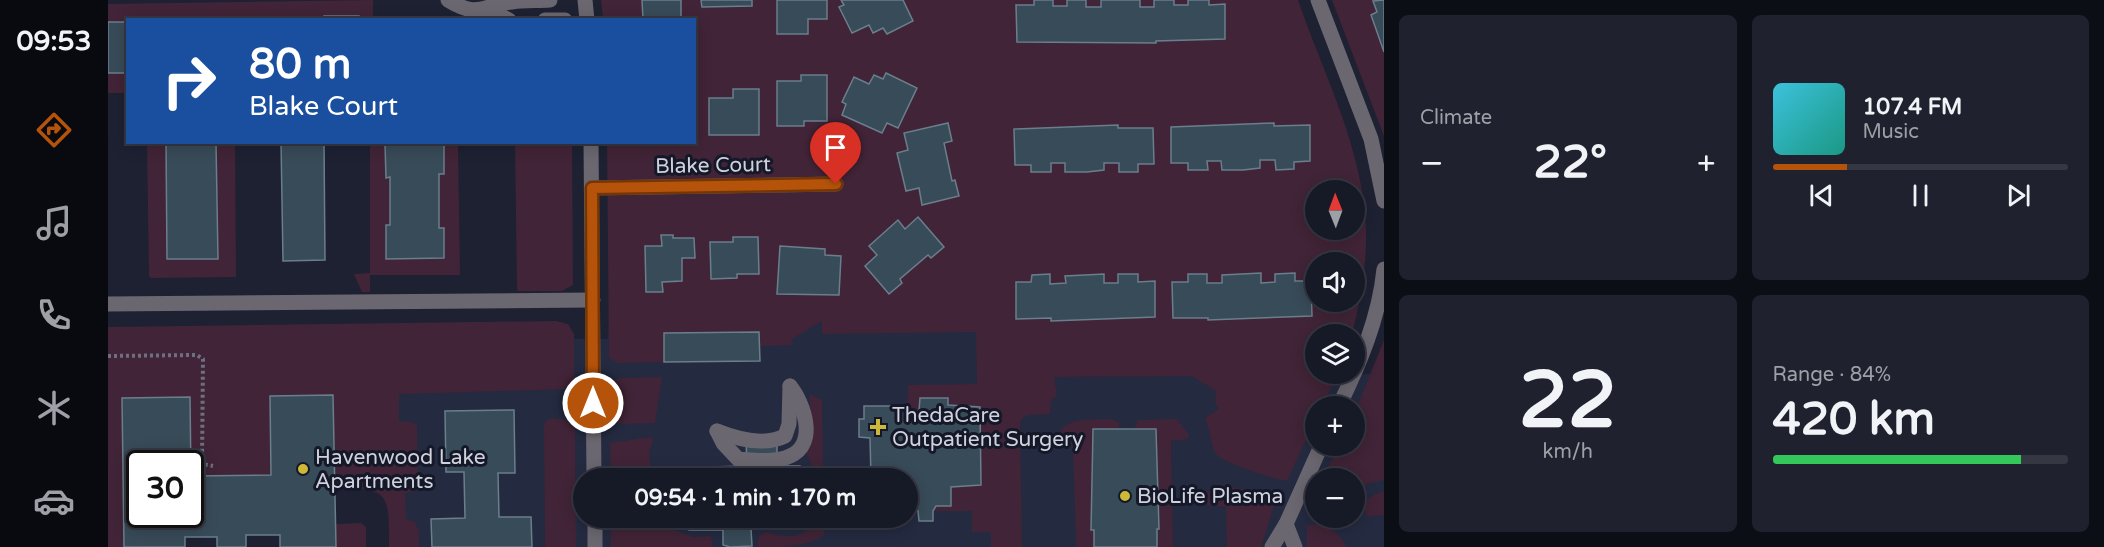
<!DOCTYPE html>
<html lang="en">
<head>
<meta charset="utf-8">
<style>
  :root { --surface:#161926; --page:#1f222e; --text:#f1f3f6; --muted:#9ea0a7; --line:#353843; --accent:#b45309 }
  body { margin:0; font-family:"Varela Round",sans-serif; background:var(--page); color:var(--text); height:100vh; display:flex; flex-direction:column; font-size:22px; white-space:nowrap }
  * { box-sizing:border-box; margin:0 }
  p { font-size:20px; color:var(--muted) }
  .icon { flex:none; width:33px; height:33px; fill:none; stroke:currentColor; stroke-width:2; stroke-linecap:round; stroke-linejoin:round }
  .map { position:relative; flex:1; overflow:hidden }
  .details { display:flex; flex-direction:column; gap:15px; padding:15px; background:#0c0e15; width:720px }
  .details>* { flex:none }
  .guide { position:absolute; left:18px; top:18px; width:570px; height:126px; border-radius:0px; box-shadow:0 3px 15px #0003,0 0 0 2px var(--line); background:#1a4fa0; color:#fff; overflow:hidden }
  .needle { width:39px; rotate:359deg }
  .controls { position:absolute; left:1197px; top:180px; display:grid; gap:12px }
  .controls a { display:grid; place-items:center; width:60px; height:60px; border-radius:50%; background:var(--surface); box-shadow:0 3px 15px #0003,0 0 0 2px var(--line); font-size:30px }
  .speed { position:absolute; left:18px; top:450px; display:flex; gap:12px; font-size:30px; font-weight:700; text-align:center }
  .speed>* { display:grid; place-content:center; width:78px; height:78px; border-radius:50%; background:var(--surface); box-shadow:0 3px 15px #0003,0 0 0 2px var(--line); line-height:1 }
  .speed .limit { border:3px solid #111; border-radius:9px; background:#fff; color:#111 }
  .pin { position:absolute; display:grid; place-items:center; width:51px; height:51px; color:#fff; margin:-62px -26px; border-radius:50% 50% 50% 0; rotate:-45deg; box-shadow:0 0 6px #0007 }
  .pin .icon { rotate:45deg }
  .me { position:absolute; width:66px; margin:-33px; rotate:0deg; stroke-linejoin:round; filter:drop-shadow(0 0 4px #0008) }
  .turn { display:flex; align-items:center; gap:21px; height:126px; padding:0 24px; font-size:27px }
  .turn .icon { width:78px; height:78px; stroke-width:2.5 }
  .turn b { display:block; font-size:42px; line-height:51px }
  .big { font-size:45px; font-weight:700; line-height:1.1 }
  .details .card { flex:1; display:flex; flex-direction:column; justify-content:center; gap:9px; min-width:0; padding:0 21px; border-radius:9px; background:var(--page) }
  .details .dial { align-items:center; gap:0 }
  .dial b { font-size:78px; line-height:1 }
  .song { display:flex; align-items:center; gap:18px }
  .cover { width:72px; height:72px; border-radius:9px; background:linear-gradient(135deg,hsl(190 70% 55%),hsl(170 70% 35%)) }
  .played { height:6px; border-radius:3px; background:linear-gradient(90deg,var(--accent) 25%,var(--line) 25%) }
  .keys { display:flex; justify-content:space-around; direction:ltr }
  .heat { display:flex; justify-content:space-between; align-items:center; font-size:33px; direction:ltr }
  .charge { height:9px; border-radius:4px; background:linear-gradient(90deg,#34c759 84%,var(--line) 0) }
  .details .tiles { flex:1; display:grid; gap:15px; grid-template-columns:repeat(2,1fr) }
  .trip { position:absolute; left:465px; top:468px; width:345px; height:60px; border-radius:30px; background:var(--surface); box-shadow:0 3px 15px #0003,0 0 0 2px var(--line); font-weight:700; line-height:60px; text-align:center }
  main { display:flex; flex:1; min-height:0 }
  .tab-bar { display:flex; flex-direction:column; width:108px; justify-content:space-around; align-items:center; background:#090a0f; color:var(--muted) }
  .tab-bar .icon { width:42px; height:42px }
  .tab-bar .current { color:var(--accent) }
  .tab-bar b { font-size:27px; color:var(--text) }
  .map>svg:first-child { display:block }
  .built { fill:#242a40; fill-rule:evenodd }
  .green { fill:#412437; fill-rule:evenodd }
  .building { fill:#384b58; stroke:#6a7e8c; stroke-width:1.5; fill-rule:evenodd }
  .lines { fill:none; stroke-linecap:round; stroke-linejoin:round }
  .path { stroke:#6c707e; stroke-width:4; stroke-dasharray:3 3; stroke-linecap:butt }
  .minor { stroke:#6b6770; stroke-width:15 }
  .route-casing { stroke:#753606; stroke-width:15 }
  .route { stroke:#b45309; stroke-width:10 }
  .poi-dot { fill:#ceb838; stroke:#141828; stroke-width:2 }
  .labels { text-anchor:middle; stroke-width:6; stroke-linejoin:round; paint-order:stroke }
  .street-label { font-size:21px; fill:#cfd2dd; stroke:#141828 }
  .poi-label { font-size:21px; fill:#cfd2dd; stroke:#141828; text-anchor:start }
</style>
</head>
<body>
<main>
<nav class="tab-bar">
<b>09:53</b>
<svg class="icon current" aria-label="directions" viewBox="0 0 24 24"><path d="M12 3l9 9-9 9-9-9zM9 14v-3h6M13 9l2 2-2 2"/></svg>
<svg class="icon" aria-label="music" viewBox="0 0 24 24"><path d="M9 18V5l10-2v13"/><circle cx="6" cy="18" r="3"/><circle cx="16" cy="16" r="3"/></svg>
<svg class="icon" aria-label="phone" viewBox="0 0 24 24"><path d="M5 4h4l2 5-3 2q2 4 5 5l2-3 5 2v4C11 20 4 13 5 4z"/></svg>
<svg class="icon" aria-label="climate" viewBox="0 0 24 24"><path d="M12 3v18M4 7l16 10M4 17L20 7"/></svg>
<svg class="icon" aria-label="car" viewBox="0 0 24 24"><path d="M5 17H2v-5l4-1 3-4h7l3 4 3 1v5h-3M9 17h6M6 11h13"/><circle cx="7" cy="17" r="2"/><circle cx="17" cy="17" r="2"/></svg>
</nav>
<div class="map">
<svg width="1276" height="547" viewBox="0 0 1276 547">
  <rect width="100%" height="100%" fill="#1d2132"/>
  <!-- built -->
  <path class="built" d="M886,315L887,377L1264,374L1276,380V547H292L290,339H500L501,318ZM1208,406H1246V446H1208ZM476,478H800V518H476ZM1208,478H1246V518H1208Z"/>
  <!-- green -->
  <g class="green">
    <path d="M265,0V19L20,20L19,93H0V4Z"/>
    <path d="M493,0H1190C1214,70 1250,138 1257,213C1261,254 1254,295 1244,334H1208V374H1230L1214,406H1208L1207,421L1179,481C1166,479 1114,463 1108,454C1104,448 1101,426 1097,418L1111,409L1107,403L1108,391L1084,376L946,377L949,396L943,400L942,414L918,415L912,421L914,547H883V532H864V511H825L828,506L843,505V487L873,485L872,407L840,405L839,398H812L811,411H803L800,407V385L869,384L868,332L714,334V321L684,339L683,345L651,346V332L556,333V362L510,363L501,358L499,143L586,142V20L495,19ZM1208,190H1246V230H1208ZM1208,262H1246V302H1208Z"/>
    <path d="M1224,0H1276V136Z"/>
    <path d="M39,143H127L128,277L43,278L41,276Z"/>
    <path d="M262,143H350L352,275H262V292H254L246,274L262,273Z"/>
    <path d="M407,143H464L465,285L454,291H410L409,288Z"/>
    <path d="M448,321L460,324L466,334V383L460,389L291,394V421L304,422L309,426L310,485L307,491L297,493L298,519L307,522L311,531V547H281C281,493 282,488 227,488L225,395L162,396L163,475L83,476L82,397L14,398L16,547H0V327Z"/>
    <path d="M1276,340V480L1258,484L1247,496L1246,478H1215L1231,446H1246L1247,412Z"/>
    <path d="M554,377L547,423L514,424L502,420V381L512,378Z"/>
    <path d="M702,394L714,400L715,478H709C705,470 701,455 696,449L702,429Z"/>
    <path d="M444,418L458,420L467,425L468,547H437L436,426L438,421Z"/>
    <path d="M1004,419L1011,423V429H1026L1030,420L1069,419L1081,435L1080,439L1063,441L1065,547H968L965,444H949C949,415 984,420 1004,419Z"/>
    <path d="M542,437L545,440L541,453L544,478H503L502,443Z"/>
    <path d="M1115,485L1139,490L1166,505L1153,547H1119L1118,507L1099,505L1100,492Z"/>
    <path d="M1276,492V515L1260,517C1251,503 1262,494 1276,492Z"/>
    <path d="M503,518H554L556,527L586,537L603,536L605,547H503Z"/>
    <path d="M708,518H716V535C701,547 670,547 649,547L651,536L657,532C676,537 691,540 706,525Z"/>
    <path d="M253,523L258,527V547H228L227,524Z"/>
    <path d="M1206,524C1221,525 1232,534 1238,547H1199V526Z"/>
  </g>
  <!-- building -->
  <g class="building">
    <path d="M534,0H573V20H535Z"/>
    <path d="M593,0H644V6L594,7Z"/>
    <path d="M669,0H719V19H700V34H669Z"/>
    <path d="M733,0H795L805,21L779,34L775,28L765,33L761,25L744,33L731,7L736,5Z"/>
    <path d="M926,0H945V6H959V0H978V7H993V0H1032V7H1046V0H1066V5H1080V0H1101V5L1117,4V39L1048,41V43L909,42L908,5H926Z"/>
    <path d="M1276,0V52L1263,15L1269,12L1265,1Z"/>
    <rect x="216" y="16" width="35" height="4"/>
    <rect x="0" y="22" width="20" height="51"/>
    <path d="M778,73L809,88L790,128L779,123L774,133L734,115L738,104L734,102L746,77L761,84L766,75L775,79Z"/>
    <path d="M693,75H719V121H696V126H669V81H693Z"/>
    <path d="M625,89H651V135H601V98H625Z"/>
    <path d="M840,123L844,141L836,143L844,181L847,180L851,196L814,205L811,188L798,191L789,153L800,150L796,133Z"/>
    <path d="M1166,123V126L1202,125V161L1186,162V169L1168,170L1167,160H1152V168L1135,170H1114L1113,161H1099L1100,170H1080V163H1063V127Z"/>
    <path d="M1010,125V128H1045L1046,164H1030V172H1011V163H996V170L979,172H957V163H943V172H923V165H907L906,129Z"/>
    <path d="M58,142H108L110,259H59Z"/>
    <path d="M173,142H216L217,260L175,261Z"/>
    <path d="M306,143H336V174H331V228H336V258L278,259V225H282V177L278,178L277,144Z"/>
    <path d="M810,217L836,247L823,258L820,255L792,279L794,283L781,294L757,266L769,255L761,246L790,220L797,229Z"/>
    <path d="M553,235H565V238H586L587,258H574V281L554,282L555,292H538L537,246H554Z"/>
    <path d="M625,237H650L651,274H629V278L603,279L602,242H625Z"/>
    <path d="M672,246L717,249V255L733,256L731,295L669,294Z"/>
    <path d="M1153,273V283L1167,282V274L1187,273V281H1203L1204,316L1100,320V318H1065L1064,282H1080V274H1099V283H1114V275Z"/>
    <path d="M942,274V284L958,283L957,276L996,274V283H1010V274H1030V282L1047,281V317L943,321V318L908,319V282H923L924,275Z"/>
    <path d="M651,332L652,361L556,362V333Z"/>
    <path d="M225,395L228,547H172V535H138V547H109V537H77V547H16L14,398L82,397L83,476L163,475L162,396ZM32,464H82V514H32Z"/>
    <path d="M812,398H840V405L872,407L873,485L843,487V506H828L825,511V521H811L810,511L807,506L800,507V478H763L762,438L751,437V419H756V406H799L803,411H811Z"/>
    <path d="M406,410L407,473H390L391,517H423L424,547H324L323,519L357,518L356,472H338L337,411Z"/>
    <path d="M985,429H1048L1051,529H1049V547H986V530H983Z"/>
    <path d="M669,439V463L672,466H692V478H561L560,468L639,466L638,440Z"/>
    <path d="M562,518H692V520H672V528L643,529L644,546L622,547L615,545V530H581V521L562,522Z"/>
  </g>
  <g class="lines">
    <!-- path -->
    <path class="path" d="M0,356L89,355L95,359L94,464L105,466"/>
    <!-- minor -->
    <g class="minor">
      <path d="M340,0C371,19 374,5 404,2C416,0 429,1 442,0"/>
      <path d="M477,0L479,20"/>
      <path d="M1210,0L1263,139L1276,201"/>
      <path d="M379,9L401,20"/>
      <path d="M437,20H457"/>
      <path d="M483,142L486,478"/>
      <path d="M484,188L728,184"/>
      <path d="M0,304L485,300"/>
      <path d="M1231,406C1252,363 1271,318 1276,269"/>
      <path d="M609,431L615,443L630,459C645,460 668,463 682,456C710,444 696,403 682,386"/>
      <path d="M609,431C629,439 657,446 677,436L681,424L682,386"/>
      <path d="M487,518V547"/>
      <path d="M1178,524L1187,547"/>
      <path d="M1164,547L1178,524L1213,446"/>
    </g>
  </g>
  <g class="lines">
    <defs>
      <path id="route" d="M485,403L484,188L728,184"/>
    </defs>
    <!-- route casing -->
    <use href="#route" class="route-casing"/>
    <!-- route -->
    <use href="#route" class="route"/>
  </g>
  <!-- markers -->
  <g class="poi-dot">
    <path d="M767 418h6v6h6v6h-6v6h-6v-6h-6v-6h6z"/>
    <circle cx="195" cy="469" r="6"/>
    <circle cx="1017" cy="496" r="6"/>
  </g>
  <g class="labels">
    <!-- street labels -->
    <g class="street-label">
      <text transform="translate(605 165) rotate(-1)" y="7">Blake Court</text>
    </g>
    <!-- poi labels -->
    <g class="poi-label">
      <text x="784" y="422">ThedaCare<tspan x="784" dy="24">Outpatient Surgery</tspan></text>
      <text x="207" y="464">Havenwood Lake<tspan x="207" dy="24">Apartments</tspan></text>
      <text x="1029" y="503">BioLife Plasma</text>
    </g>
  </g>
</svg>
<div class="controls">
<a><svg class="needle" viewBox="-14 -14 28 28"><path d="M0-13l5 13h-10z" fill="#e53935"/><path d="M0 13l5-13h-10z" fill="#9ea0a7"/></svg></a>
<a><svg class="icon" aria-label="sound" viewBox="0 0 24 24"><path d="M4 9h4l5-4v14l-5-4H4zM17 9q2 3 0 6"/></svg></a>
<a><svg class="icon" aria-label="layers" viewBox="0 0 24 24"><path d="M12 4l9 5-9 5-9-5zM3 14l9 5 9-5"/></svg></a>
<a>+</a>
<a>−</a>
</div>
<div class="speed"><div class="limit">30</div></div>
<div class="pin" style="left:728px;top:184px;background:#d93025"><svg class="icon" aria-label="arrive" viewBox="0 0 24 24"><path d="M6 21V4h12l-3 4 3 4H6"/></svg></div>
<svg class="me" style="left:485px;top:403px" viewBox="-20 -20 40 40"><circle r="17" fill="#b45309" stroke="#fff" stroke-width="3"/><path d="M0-11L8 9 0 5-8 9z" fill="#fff"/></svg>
<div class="trip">09:54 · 1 min · 170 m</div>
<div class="guide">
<div class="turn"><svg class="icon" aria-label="right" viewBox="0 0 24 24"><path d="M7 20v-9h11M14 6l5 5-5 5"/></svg><div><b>80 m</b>Blake Court</div></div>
</div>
</div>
<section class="details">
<div class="tiles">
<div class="card"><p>Climate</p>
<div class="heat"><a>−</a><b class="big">22°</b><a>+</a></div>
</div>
<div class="card">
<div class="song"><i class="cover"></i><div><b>107.4 FM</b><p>Music</p></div></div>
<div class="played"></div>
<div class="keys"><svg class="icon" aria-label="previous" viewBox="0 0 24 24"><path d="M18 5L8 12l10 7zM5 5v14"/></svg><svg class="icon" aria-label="pause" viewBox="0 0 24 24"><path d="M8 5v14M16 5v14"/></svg><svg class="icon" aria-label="next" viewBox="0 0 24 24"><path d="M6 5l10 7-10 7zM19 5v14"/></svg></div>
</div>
<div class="card dial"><b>22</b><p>km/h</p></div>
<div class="card"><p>Range · 84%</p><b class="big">420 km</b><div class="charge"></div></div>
</div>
</section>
</main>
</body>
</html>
